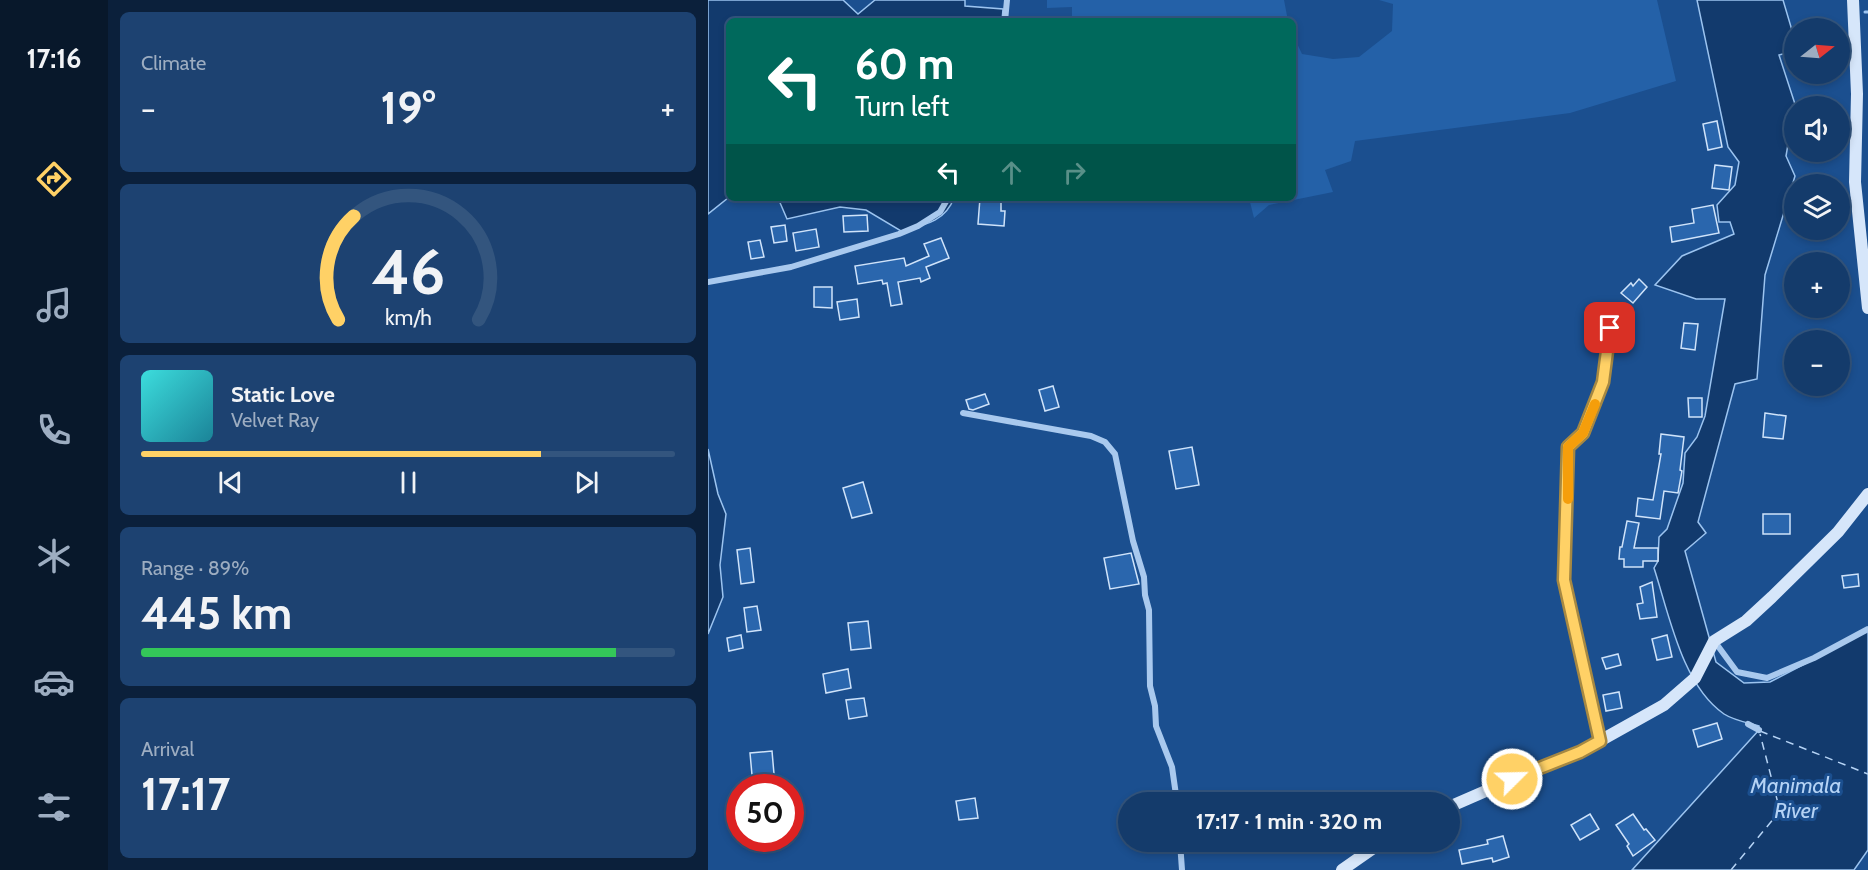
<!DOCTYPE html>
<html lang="en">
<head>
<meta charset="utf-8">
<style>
  :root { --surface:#143b6b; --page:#1d4271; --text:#f1f3f6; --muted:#9dadc1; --line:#33557e; --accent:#ffd166 }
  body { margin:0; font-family:Cabin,sans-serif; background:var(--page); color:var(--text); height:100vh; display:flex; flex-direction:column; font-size:22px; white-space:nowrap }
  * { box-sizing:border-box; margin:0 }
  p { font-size:20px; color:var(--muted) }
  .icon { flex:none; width:33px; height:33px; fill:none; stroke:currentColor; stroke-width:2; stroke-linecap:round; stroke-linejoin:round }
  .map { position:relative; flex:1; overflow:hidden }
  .sheet { display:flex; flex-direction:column; gap:12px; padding:12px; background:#0b203b; width:600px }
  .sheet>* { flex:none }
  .guide { position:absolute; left:18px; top:18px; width:570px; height:183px; border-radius:9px; box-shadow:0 3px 9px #0003,0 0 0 2px var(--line); background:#00695c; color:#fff; overflow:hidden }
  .needle { width:39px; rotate:73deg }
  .fabs { position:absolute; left:1076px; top:18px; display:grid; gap:12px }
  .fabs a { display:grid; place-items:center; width:66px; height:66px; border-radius:50%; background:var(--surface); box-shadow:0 3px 9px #0003,0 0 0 2px var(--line); font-size:30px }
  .speed { position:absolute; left:18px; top:774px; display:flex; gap:12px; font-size:30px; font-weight:700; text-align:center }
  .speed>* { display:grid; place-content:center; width:78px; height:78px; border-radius:50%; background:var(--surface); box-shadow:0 3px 9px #0003,0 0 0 2px var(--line); line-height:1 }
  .speed .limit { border:9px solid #d22; background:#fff; color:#111 }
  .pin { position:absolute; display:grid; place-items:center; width:51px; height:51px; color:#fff; margin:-26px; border-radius:12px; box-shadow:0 3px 9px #0006 }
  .me { position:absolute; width:66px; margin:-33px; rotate:67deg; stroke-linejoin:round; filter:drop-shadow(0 0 4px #0008) }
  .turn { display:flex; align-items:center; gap:21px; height:126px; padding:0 30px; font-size:27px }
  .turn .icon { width:78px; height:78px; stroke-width:2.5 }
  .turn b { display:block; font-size:42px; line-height:51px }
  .lanes { display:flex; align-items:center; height:57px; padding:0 30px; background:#0003; justify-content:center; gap:30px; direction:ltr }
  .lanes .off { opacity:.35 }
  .big { font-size:45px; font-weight:700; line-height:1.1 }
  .sheet .card { flex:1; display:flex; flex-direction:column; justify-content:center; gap:9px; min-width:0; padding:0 21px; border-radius:9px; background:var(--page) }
  .sheet .dial { align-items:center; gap:0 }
  .dial svg { height:156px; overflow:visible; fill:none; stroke:var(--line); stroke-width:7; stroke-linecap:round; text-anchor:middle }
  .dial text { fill:var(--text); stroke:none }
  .song { display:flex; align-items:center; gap:18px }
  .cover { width:72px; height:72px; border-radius:9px; background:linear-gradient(135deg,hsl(180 70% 55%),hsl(190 70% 35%)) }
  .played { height:6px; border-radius:3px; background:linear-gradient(90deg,var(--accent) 75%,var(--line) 75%) }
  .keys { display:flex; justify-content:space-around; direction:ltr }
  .heat { display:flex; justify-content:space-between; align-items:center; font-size:33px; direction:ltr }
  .charge { height:9px; border-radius:4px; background:linear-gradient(90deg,#34c759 89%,var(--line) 0) }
  .trip { position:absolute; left:410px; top:792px; width:342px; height:60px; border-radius:30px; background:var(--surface); box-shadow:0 3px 9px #0003,0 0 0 2px var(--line); font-weight:700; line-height:60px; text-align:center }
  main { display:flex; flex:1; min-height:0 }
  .menu { display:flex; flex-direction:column; width:108px; justify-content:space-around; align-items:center; background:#08182b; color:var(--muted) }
  .menu .icon { width:42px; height:42px }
  .menu .selected { color:var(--accent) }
  .menu b { font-size:27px; color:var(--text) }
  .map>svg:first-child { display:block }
  .green { fill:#2461a8 }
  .water { fill:#123a6d; stroke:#9cc4f0; stroke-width:1.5 }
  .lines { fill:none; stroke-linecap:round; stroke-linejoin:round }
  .stream { stroke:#9cc4f0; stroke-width:3 }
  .ferry { stroke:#b5d3f5; stroke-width:1.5; stroke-dasharray:8 6; stroke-linecap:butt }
  .building { fill:#2a66ad; stroke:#cfe3fa; stroke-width:1.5 }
  .street { stroke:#a9c9ee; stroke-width:6 }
  .secondary { stroke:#d6e6fa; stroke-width:12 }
  .route-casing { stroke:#a68842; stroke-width:15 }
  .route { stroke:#ffd166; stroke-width:10 }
  .slow { stroke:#f59e0b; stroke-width:10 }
  .labels { text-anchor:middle; stroke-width:6; stroke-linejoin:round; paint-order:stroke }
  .water-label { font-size:22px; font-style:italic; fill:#b5d3f5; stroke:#1b4f8f }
</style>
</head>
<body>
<main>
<nav class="menu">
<b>17:16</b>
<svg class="icon selected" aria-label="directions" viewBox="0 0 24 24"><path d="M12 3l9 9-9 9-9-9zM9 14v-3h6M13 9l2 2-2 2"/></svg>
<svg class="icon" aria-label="music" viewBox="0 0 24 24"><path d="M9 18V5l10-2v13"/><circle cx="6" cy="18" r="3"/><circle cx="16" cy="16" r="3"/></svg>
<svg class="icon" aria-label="phone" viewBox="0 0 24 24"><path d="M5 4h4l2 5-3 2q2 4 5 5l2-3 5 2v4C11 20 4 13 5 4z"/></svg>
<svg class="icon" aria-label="climate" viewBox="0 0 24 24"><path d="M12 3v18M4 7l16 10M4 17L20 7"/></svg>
<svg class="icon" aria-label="car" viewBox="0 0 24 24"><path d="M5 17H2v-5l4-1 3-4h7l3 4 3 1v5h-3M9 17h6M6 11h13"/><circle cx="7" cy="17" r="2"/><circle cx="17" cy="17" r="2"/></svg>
<svg class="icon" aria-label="filters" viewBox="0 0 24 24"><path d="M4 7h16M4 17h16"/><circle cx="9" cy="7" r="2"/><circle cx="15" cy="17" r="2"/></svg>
</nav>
<section class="sheet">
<div class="card"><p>Climate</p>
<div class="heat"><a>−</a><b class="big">19°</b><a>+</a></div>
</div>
<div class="card dial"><svg viewBox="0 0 100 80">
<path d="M14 69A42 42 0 1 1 86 69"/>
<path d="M14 69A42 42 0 0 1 22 16" stroke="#ffd166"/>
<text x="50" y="56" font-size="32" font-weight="700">46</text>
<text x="50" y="72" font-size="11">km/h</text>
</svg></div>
<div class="card">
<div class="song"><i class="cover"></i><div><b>Static Love</b><p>Velvet Ray</p></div></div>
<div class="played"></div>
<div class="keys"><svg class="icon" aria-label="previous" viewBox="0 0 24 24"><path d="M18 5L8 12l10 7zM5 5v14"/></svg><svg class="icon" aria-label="pause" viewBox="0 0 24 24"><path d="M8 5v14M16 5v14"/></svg><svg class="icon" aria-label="next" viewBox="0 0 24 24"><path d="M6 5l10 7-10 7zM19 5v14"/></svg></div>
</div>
<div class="card"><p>Range · 89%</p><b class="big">445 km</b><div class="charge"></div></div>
<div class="card"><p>Arrival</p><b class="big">17:17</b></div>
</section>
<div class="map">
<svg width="1160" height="870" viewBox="0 0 1160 870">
  <rect width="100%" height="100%" fill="#1b4f8f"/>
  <!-- green -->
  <g class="green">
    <path d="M339,0H576L580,21H364V7L339,8Z"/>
    <path d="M671,0H949L968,81L862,113L647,141L643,161L617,170L625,192L561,205L546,218L541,198H585V35L594,54L625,59L651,57L684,31L685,4Z"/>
  </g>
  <!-- water -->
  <g class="water">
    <path d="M0,0H135L150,14L167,0H257V6L295,9L294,21H21V198H28H20L0,214Z"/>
    <path d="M989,0H1075L1086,37V51L1071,55L1087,104L1078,156L1087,176L1057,275L1049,379L1027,384L990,522L998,533L977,551L1008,662L1036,683L1062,682L1160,631V850L1146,870H924L1051,730V726C1040,723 1025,720 1016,714C974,685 961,614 946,568L950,561L951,537L959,529L975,483L977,453L989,437L997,416L1017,299H988L947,285L974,256L1026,234L1022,222H1011L1009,205L1027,185L1031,162L1020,147Z"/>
    <path d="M70,198H246C237,222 216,225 193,231L158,210L132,207L79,219Z"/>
    <path d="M0,449L10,494L18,514L12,565L15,597L0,634Z"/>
  </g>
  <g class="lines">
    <!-- stream -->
    <path class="stream" d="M1157,12H1160"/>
    <!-- ferry -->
    <g class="ferry">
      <path d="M1052,731L1160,774"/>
      <path d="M1023,870L1072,811L1052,734"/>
    </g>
  </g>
  <!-- building -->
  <g class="building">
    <path d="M1009,121L1014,147L1000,150L995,124Z"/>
    <path d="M1007,165L1024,167L1021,190L1004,188Z"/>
    <path d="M272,198H293V211H297L296,226L270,224Z"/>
    <path d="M1005,205L1011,233L964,242L962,227L986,223L984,209Z"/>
    <path d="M159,215L160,231L136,232L135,216Z"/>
    <path d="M77,225L79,241L66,243L63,227Z"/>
    <path d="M108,229L111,247L88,251L85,233Z"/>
    <path d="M233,238L241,258L218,267L222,278L213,282L212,278L190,282L194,304L183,306L179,283L175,284L174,280L150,284L147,266L196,258L198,266L221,256L216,244Z"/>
    <path d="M52,240L56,257L43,259L40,242Z"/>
    <path d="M931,279L939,287L925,303L913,293L923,283L925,286Z"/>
    <path d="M106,287H124V308L106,307Z"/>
    <path d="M149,299L151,317L132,320L129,302Z"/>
    <path d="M976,323L990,324L987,350L973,348Z"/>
    <path d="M345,386L351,407L337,411L331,390Z"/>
    <path d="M277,394L281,404L265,410L261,409L258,400Z"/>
    <path d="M980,398H994V417H981Z"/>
    <path d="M1057,413L1078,416L1075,439L1055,437Z"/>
    <path d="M953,434L976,437L972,470L974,471L970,493L956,491L952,519L928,516L930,498L945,500L953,454H951Z"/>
    <path d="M484,447L491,485L468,489L461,451Z"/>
    <path d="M155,482L164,513L144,518L135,488Z"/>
    <rect x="1055" y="514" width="27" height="20"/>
    <path d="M919,521L931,523L926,548H950V561H935V567H916V559H911L912,547H914Z"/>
    <path d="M42,548L46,582L33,584L29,550Z"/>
    <path d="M423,553L431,584L402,589L396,558Z"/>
    <path d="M1150,574L1151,586L1136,588L1134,576Z"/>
    <path d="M944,582L949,617L932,619L929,604L935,603L932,587Z"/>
    <path d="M49,606L53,630L39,632L36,608Z"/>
    <path d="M160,621L163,648L143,650L140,623Z"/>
    <path d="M33,635L35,648L21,651L19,638Z"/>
    <path d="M959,635L964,657L949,660L944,639Z"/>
    <path d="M910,654L913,665L898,669L894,658Z"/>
    <path d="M140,669L143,688L118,693L115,674Z"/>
    <path d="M911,692L914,708L898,711L895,695Z"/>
    <path d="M156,698L159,716L141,719L138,700Z"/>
    <path d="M1009,723L1014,739L990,747L985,730Z"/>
    <path d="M64,751L66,774L44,775L42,753Z"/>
    <path d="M267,798L270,818L251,820L248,801Z"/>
    <path d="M882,814L891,829L872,840L863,825Z"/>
    <path d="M925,814L936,830L938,829L947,840L925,856L919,846L921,844L908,825Z"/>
    <path d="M795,836L801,857L785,862L784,858L754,864L751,850L780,844L779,840Z"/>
  </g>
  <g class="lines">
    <!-- street -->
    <g class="street">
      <path d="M297,21L299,0"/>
      <path d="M0,282L83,267L191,234L210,226L232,212L240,198"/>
      <path d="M255,413L383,436L397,442L407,454L425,541L436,577L437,595L441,610L442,686L447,706L448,726L464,767L469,802"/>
      <path d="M1007,642L1029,672L1059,678L1106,658L1160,629"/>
      <path d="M1040,724L1051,730"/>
      <path d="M892,740L856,580L860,447L875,433L895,382L902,328"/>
      <path d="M472,842L474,870"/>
    </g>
    <!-- secondary -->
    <g class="secondary">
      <path d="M1145,0L1149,94L1147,182L1160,308"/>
      <path d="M741,807L826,770L872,752L956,705L987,678L1006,641L1038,621L1064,597L1130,532L1160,494"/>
      <path d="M634,870L674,842"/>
    </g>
  </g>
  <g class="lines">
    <defs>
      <path id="route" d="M804,779L872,752L892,741L856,580L860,447L875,433L895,382L902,328"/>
    </defs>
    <!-- route casing -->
    <use href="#route" class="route-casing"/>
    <!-- route -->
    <use href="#route" class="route"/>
    <!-- slow -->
    <path class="slow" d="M860,499V447L875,433L887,404"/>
  </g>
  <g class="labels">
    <!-- water labels -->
    <g class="water-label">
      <text x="1088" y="793">Manimala<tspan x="1088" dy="25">River</tspan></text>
    </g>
  </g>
</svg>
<div class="fabs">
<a><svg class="needle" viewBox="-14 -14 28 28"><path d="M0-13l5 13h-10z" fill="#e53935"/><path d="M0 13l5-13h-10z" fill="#9dadc1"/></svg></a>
<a><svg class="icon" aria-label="sound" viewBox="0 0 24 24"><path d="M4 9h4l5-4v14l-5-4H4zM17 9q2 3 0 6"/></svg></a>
<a><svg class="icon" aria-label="layers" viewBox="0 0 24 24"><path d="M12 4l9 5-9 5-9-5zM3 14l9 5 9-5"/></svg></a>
<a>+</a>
<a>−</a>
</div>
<div class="speed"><div class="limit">50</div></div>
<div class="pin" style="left:902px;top:328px;background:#d93025"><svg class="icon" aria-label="arrive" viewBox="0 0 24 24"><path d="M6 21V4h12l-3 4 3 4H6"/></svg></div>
<svg class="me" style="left:804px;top:779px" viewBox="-20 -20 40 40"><circle r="17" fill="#ffd166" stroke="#fff" stroke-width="3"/><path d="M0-11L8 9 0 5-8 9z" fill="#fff"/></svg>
<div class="trip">17:17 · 1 min · 320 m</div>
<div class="guide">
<div class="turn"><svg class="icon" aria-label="left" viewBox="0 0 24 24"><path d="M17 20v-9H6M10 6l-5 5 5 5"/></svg><div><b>60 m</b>Turn left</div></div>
<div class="lanes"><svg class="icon" aria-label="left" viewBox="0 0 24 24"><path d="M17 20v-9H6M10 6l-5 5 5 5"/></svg><svg class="icon off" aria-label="ahead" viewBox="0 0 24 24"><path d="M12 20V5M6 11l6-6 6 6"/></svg><svg class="icon off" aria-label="right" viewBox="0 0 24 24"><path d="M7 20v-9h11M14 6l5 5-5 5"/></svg></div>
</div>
</div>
</main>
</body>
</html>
